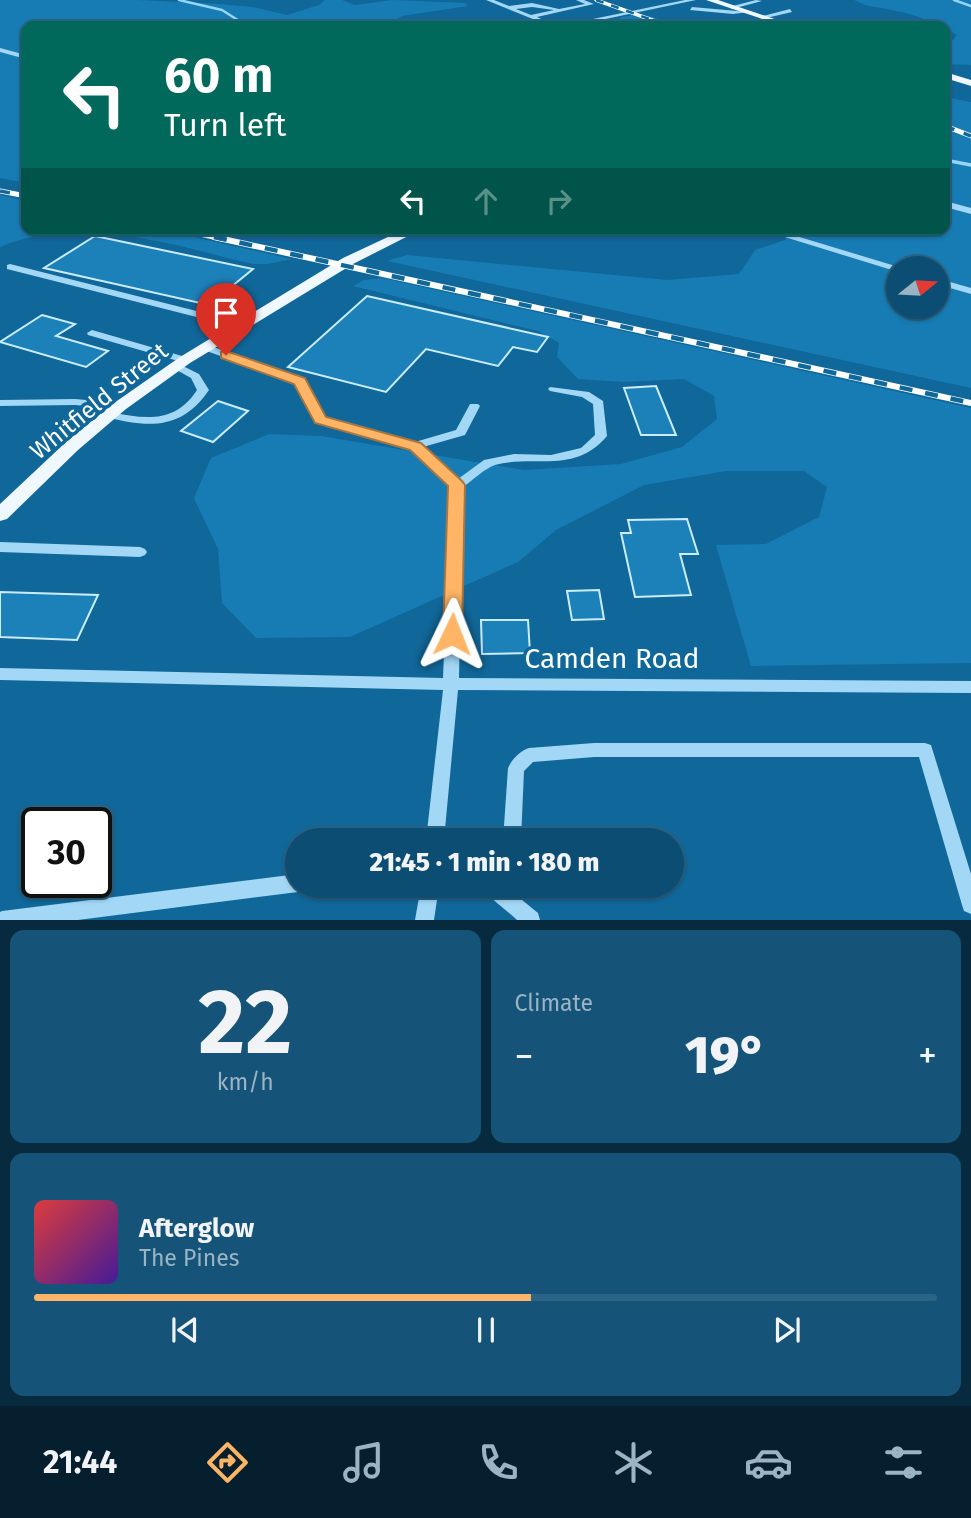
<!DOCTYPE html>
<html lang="en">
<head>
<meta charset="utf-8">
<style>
  :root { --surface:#0c4d73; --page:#155478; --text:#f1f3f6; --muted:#9ab4c4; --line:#2c6485; --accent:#ffb565 }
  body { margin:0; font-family:"Fira Sans",sans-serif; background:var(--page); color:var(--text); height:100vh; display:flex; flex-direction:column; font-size:26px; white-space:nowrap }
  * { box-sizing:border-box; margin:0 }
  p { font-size:23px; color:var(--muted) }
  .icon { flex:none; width:38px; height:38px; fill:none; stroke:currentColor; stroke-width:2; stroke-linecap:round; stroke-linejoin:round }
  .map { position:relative; height:920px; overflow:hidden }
  .details { display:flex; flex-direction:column; gap:10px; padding:10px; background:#072a3f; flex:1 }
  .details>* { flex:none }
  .banner { position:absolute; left:21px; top:21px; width:929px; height:214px; border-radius:14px; box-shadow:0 2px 5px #0004,0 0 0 2px var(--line); background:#00695c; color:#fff; overflow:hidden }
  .needle { width:46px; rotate:72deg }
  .fabs { position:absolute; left:886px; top:256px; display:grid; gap:14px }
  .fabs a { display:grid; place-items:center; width:63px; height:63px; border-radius:50%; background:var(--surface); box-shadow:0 2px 5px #0004,0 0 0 2px var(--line); font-size:35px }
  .speed { position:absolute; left:21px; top:807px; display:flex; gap:14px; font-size:35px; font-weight:700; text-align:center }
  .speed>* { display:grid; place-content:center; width:91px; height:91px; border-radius:50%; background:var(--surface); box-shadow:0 2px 5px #0004,0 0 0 2px var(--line); line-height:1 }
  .speed .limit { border:4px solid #111; border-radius:10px; background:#fff; color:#111 }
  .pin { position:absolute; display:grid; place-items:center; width:60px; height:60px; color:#fff; margin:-72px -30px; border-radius:50% 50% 50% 0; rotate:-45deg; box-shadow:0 0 7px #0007 }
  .pin .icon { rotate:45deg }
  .me { position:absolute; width:77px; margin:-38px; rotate:2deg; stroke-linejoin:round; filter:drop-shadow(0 0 5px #0008) }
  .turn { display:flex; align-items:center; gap:24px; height:147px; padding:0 28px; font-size:32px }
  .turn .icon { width:91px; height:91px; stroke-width:2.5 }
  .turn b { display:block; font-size:49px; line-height:60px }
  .lanes { display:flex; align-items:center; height:66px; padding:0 28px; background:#0003; justify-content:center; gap:35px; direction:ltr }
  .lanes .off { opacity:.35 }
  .big { font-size:52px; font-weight:800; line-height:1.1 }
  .details .tile { flex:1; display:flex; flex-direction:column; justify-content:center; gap:10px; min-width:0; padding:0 24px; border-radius:14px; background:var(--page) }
  .details .dial { align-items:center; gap:0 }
  .dial b { font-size:91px; line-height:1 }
  .song { display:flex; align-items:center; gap:21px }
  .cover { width:84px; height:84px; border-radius:10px; background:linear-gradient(135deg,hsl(0 70% 55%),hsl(260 70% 35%)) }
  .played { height:7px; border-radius:4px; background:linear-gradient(90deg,var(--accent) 55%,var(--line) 55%) }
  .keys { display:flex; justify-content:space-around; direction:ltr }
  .heat { display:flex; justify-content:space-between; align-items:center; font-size:38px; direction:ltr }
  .details .tiles { flex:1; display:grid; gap:10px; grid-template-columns:1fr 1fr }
  .tile:last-child { grid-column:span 2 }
  .trip { position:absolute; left:285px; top:828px; width:399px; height:70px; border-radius:35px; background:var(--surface); box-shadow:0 2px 5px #0004,0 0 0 2px var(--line); font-weight:800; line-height:70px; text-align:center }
  .tab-bar { display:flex; height:112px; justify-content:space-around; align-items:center; background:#051f2e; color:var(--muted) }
  .tab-bar .icon { width:49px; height:49px }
  .tab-bar .on { color:var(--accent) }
  .tab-bar b { font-size:32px; color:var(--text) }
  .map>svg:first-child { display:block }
  .green { fill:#177cb4; fill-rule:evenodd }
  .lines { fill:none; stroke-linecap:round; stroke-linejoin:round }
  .stream-far1 { stroke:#93d6f8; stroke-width:2.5 }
  .stream { stroke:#93d6f8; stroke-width:3.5 }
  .building { fill:#1d81b9; stroke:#caecfe; stroke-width:2 }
  .minor { fill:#a2d7f5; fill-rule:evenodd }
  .major { fill:#eff8ff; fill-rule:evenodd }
  .rail-far2-casing { stroke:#fff; stroke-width:3.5 }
  .rail-far1-casing { stroke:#fff; stroke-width:5 }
  .rail-casing { stroke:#fff; stroke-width:6 }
  .rail-far2 { stroke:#106799; stroke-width:2.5; stroke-dasharray:8; stroke-linecap:butt }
  .rail-far1 { stroke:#106799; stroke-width:3.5; stroke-dasharray:10; stroke-linecap:butt }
  .rail { stroke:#106799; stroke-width:4.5; stroke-dasharray:13; stroke-linecap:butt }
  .route { fill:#ffb565; stroke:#a67642; stroke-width:2 }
  .labels { text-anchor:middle; stroke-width:7; stroke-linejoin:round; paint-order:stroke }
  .street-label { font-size:24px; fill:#fff; stroke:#106799 }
  .near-street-label { font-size:28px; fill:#fff; stroke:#106799 }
</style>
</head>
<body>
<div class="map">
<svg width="971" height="920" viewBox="0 0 971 920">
  <rect width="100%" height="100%" fill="#106799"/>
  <!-- green -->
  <g class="green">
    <path d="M0,0H138L219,4L253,7L287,15L319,5L325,0H342L355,5L393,0L465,3L468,6L402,16L397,19L420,26H26V183L0,178Z"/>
    <path d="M854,0H971V65L945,64V42L953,40L957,35C940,25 918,15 896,11C881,7 868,8 854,0Z"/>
    <path d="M634,15L650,16L680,26H613L621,17Z"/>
    <path d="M945,97L971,102V388L387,261L407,255L667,280L739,274L755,250L785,240L790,229H945ZM898,268H936V306H898Z"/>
    <path d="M0,195L26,201V229H158L292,259L268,264H253C170,245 83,213 0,247Z"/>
    <path d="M382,278L971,408V663L751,666L716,545L766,544L819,517L827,487L804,471H726L644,485L556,530L518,562L350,637L256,638L222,603L218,549L194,498L211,458L269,434L321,436L524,470L621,464L682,447L717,419L714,396L684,379L624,382L578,379L557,357L559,343L538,331L353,286L364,280Z"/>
  </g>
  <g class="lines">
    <!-- stream-far1 -->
    <g class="stream-far1">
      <path d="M179,0L222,10L247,26"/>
      <path d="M954,0L971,6"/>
    </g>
    <!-- stream -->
    <path class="stream" d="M945,160L971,165"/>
  </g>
  <!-- building -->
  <g class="building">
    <path d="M95,236L253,269L209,305L44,268Z"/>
    <path d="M367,296L548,337L537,352L513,347L498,366L426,349L386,392L288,367Z"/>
    <path d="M42,315L75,324L56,336L108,351L86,367L0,342Z"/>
    <path d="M656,386L676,435H641L624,388Z"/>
    <path d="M218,401L248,411L213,442L181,431Z"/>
    <path d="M687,519L698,554H680L691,595L635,597L621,533H631L628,520Z"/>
    <path d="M599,590L604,619L572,620L567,591Z"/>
    <path d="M0,592L98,595L77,640L0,637Z"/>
    <path d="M481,620H528L530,653L482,654Z"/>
  </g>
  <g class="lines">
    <!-- minor -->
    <g class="minor">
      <path d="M486,0H494L509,6L532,3L559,9L585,4L576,0H584L594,4L537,17L557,26H550ZM532,7L554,10L531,15L516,9Z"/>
      <path d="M685,0H696L596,21L593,19Z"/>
      <path d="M756,0L762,1L732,9L729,7Z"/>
      <path d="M692,7L749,12L733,14L690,10Z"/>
      <path d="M790,9L792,12L762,19L759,17Z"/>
      <path d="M772,18L774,21L754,26H745Z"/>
      <path d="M0,48L26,55V59L0,52Z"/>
      <path d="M945,201L971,208V214L945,207Z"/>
      <path d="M759,229H773L902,268H898V272L895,271Z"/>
      <path d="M10,264L244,323L245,325L240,328L7,269V265Z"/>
      <path d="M936,278L971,288V294L936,284Z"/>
      <path d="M92,330L189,358L190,360L185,363L88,335L87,333Z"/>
      <path d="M205,344L304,379L325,418L415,442L456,430L470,404H478L480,406L465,435L423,447L458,479L484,460L514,454L551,455L581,448L595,435L593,404L582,397L550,391L548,389L550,387L589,392L603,401L607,436C574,475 536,454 495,465C484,469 473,480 463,487L459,678L971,681V693L458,690L444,840H426L443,690L0,680V668L443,678L451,486L411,449L316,422L296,383L201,349L200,347Z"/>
      <path d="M177,363L199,374L209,390C182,430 149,428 106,417L104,415L110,412C145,419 175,424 197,390L191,378L173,368L172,366L173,364Z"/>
      <path d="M75,399L120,403L126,406L120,409L75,405L0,406V400Z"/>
      <path d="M0,542L140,547L145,549L147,552L145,555L140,557L0,552Z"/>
      <path d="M594,743H925L931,745L971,874V914L964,911L962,905L919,757H594L533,762L524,771L521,840H503L508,768C512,759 520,751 529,748Z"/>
      <path d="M298,874V886H306L305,889L298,892L78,920H0V912L2,911Z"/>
      <path d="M421,886H439L434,920H415Z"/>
      <path d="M481,886H505L538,913L540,920H517C508,911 485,895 481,886Z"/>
    </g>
    <!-- major -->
    <g class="major">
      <path d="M706,0H718L795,26H783Z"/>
      <path d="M945,72L971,80V86L945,78Z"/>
      <path d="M405,229H422L353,264L190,363L126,409L78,450L7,519L0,521V504L66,442L114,403L180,357L343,258Z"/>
    </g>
    <defs>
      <path id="rail-far2" d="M596,0L669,26"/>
      <g id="rail-far1">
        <path d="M945,126L971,136"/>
        <path d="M0,191L26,196"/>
        <path d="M178,229L222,239"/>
      </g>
      <path id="rail" d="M214,237L971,403"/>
    </defs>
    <!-- rail-far2 casing -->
    <use href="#rail-far2" class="rail-far2-casing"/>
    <!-- rail-far1 casing -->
    <use href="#rail-far1" class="rail-far1-casing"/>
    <!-- rail casing -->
    <use href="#rail" class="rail-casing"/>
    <!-- rail-far2 -->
    <use href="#rail-far2" class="rail-far2"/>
    <!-- rail-far1 -->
    <use href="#rail-far1" class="rail-far1"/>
    <!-- rail -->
    <use href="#rail" class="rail"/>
  </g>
  <!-- route -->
  <path class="route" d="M226,351L305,378L326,417L421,443L462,481L465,485L462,634L459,639L452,641L446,639L443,634L448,486L410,450L315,423L294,384L221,358V352Z"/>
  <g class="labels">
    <!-- street labels -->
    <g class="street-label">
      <text transform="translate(99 401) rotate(-39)" y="8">Whitfield Street</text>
    </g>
    <!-- near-street labels -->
    <g class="near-street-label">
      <text x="612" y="668">Camden Road</text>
    </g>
  </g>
</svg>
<div class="fabs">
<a><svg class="needle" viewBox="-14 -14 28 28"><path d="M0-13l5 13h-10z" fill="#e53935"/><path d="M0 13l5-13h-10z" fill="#9ab4c4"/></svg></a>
</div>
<div class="speed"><div class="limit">30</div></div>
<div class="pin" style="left:226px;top:355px;background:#d93025"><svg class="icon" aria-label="arrive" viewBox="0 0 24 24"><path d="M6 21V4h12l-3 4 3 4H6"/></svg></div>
<svg class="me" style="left:452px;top:634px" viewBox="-20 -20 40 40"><path d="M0-17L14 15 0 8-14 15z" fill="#ffb565" stroke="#fff" stroke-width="4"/></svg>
<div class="trip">21:45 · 1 min · 180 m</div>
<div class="banner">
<div class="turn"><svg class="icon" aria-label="left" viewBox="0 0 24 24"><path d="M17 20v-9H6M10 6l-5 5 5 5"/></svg><div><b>60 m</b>Turn left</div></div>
<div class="lanes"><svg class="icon" aria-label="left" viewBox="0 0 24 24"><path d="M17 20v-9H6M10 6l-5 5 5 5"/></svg><svg class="icon off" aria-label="ahead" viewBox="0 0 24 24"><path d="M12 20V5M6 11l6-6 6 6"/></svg><svg class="icon off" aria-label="right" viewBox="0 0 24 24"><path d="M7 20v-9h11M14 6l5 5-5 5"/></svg></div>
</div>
</div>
<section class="details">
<div class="tiles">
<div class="tile dial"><b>22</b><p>km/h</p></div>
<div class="tile"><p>Climate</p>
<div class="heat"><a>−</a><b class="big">19°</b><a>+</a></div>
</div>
<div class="tile">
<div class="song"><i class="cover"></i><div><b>Afterglow</b><p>The Pines</p></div></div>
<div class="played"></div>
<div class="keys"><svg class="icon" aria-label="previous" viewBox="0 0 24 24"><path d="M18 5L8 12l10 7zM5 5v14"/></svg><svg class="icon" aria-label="pause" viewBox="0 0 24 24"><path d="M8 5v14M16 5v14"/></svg><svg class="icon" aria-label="next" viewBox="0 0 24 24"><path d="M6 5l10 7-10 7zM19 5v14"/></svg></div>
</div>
</div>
</section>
<nav class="tab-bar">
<b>21:44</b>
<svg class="icon on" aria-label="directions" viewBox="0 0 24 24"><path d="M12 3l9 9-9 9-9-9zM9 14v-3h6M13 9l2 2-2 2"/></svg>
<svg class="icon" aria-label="music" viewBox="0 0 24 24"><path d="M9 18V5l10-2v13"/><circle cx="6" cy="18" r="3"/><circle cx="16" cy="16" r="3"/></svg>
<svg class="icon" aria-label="phone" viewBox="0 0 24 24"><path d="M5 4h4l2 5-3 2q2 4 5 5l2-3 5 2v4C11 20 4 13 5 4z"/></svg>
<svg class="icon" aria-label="climate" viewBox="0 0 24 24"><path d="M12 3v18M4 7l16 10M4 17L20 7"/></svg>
<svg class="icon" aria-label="car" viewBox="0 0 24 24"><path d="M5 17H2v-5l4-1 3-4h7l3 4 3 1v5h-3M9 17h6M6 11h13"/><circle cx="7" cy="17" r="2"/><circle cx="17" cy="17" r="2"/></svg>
<svg class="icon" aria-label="filters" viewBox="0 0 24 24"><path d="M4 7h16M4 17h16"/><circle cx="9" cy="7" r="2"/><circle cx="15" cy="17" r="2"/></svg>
</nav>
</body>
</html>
